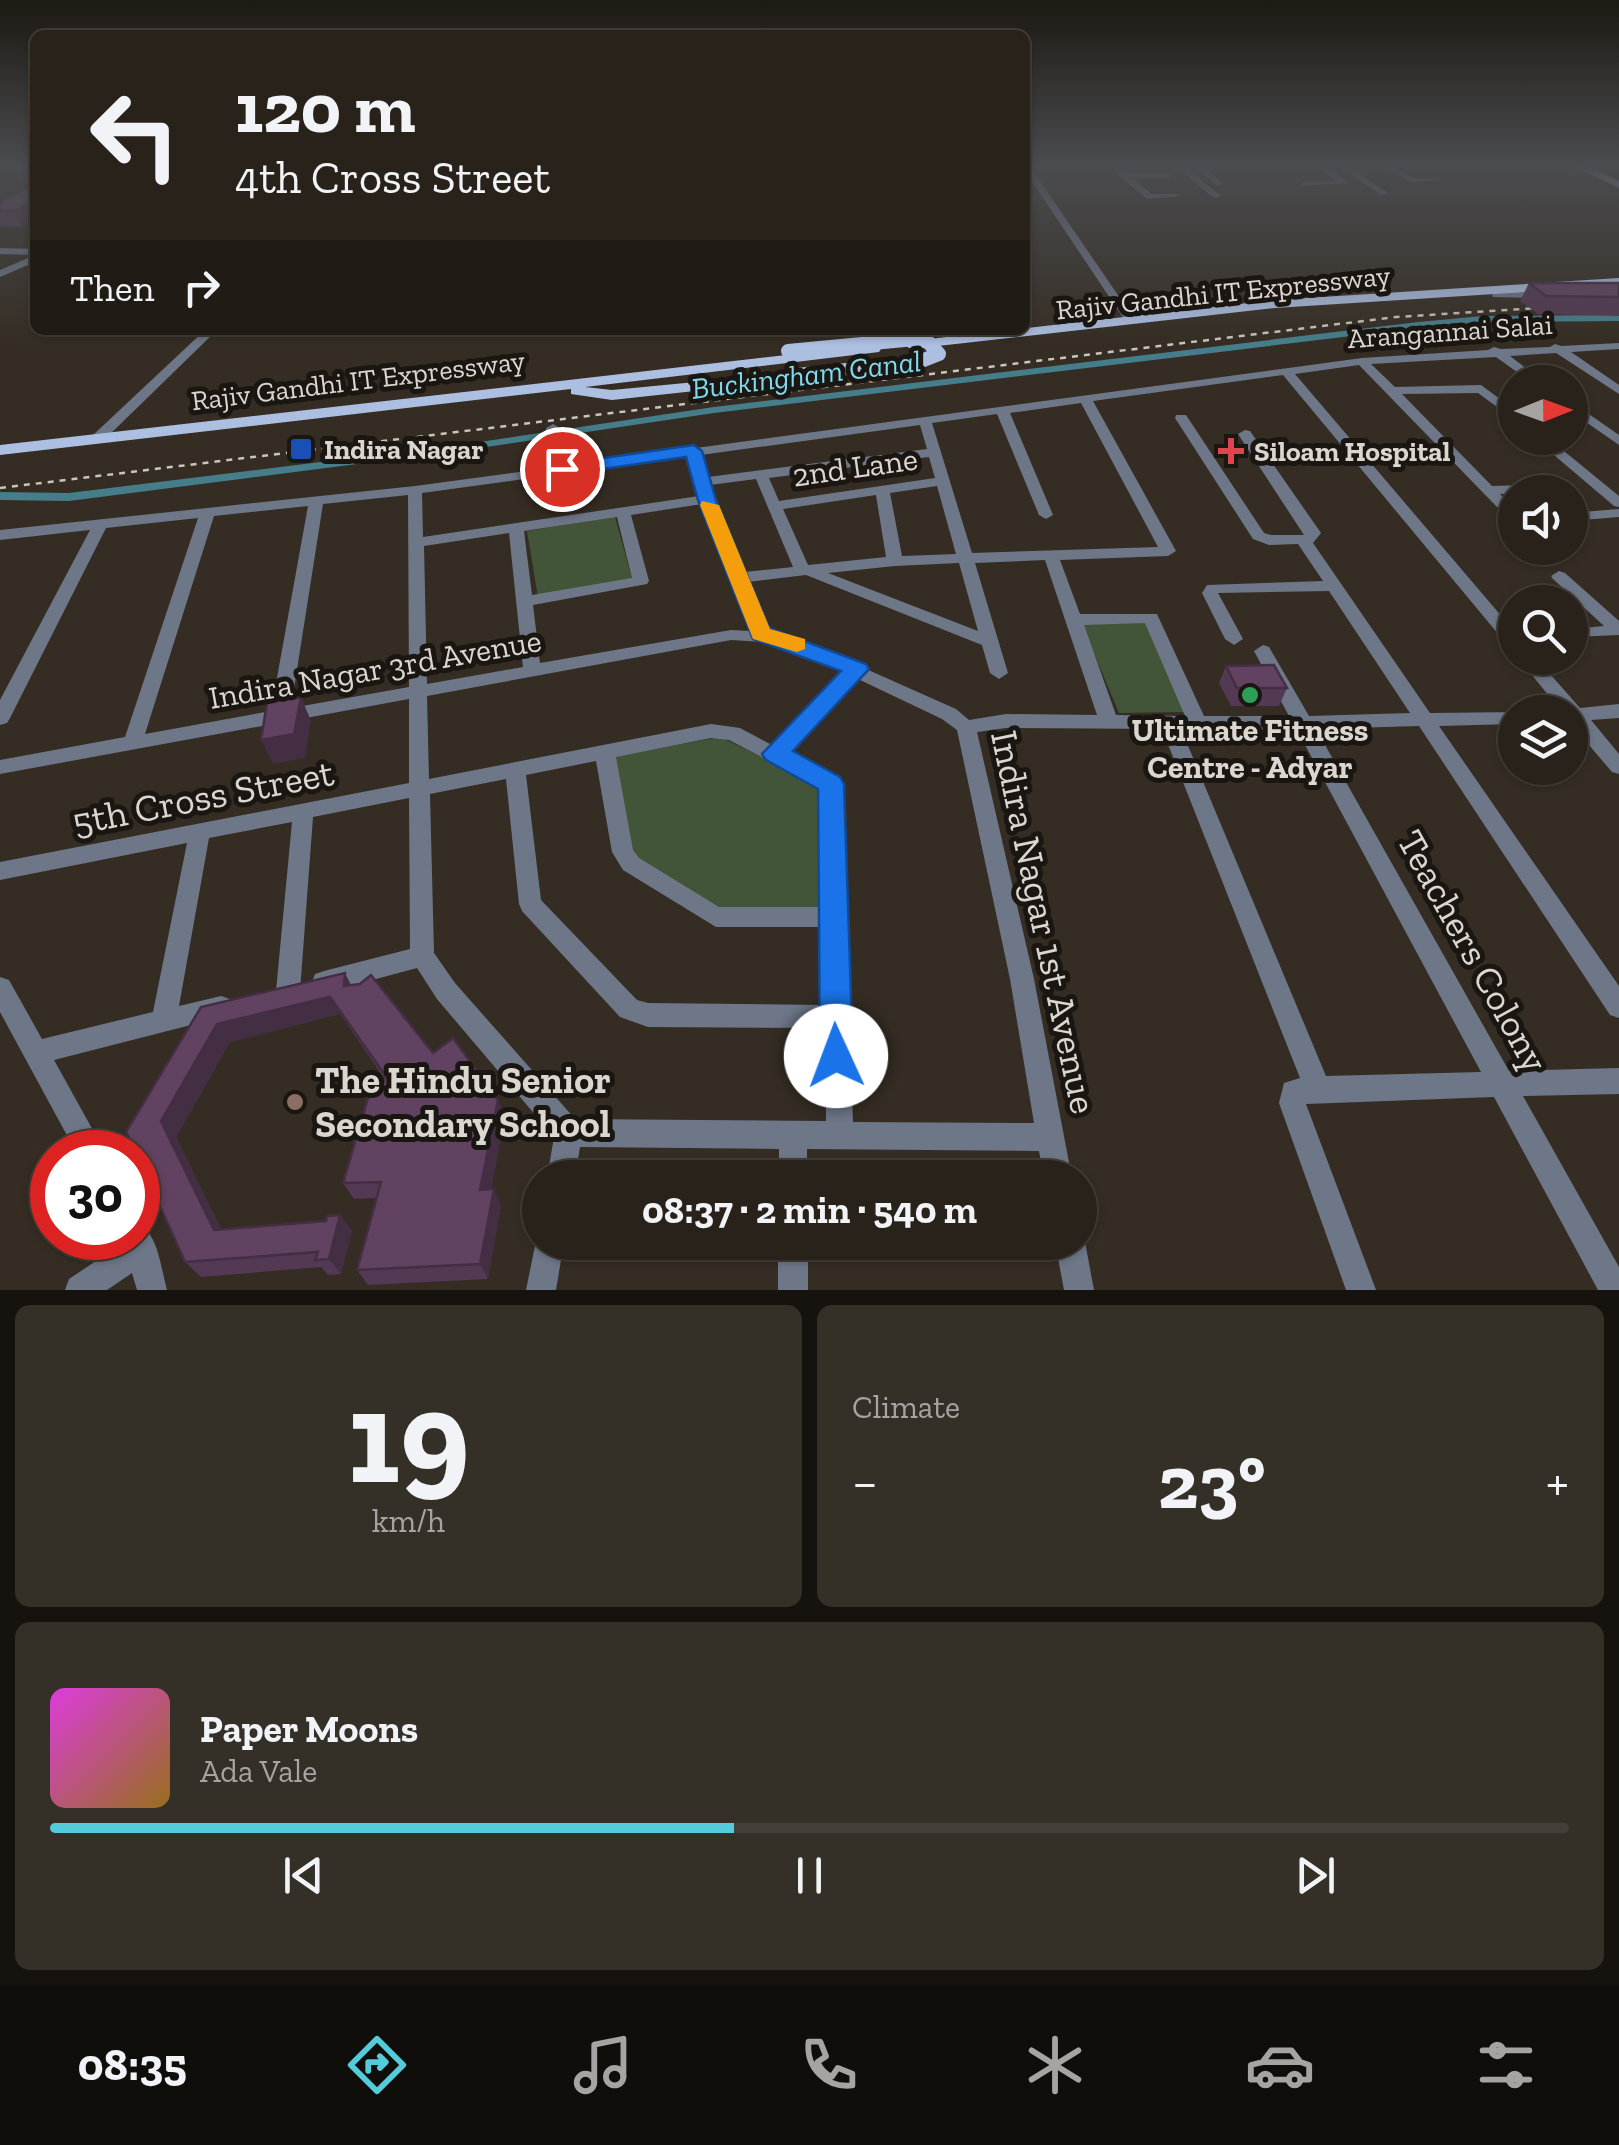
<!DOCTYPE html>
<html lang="en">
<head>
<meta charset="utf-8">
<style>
  :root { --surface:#28221a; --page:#342f27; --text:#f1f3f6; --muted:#a5a4a2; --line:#443f39; --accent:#53cbda }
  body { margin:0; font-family:"Zilla Slab",serif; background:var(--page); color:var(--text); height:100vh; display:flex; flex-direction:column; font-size:38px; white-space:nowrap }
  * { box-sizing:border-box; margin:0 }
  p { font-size:32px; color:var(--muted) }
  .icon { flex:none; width:55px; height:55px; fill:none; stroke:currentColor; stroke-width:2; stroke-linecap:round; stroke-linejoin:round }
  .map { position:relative; height:1290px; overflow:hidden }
  .details { display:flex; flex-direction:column; gap:15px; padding:15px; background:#16130e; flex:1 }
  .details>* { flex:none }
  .hud { position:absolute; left:30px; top:30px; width:1000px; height:305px; border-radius:15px; box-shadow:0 2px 8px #0004,0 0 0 2px var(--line); background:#28221a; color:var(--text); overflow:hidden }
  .needle { width:65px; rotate:89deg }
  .fabs { position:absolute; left:1498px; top:365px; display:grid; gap:20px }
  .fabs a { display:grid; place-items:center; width:90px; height:90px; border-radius:50%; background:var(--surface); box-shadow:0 2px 8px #0004,0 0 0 2px var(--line); font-size:50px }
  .speed { position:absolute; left:30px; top:1130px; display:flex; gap:20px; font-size:50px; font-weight:700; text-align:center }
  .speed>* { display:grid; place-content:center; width:130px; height:130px; border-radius:50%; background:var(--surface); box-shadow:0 2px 8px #0004,0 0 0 2px var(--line); line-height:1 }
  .speed .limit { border:15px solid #d22; background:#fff; color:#111 }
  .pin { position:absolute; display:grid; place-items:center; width:85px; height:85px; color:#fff; margin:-42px; border:5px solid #fff; border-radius:50%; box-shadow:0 2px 10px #0007 }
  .me { position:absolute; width:110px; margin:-55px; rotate:358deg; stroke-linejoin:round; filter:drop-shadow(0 0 8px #0008) }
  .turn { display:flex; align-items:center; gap:35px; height:210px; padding:0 40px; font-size:45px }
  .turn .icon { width:130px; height:130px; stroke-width:2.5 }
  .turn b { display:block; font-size:70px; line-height:85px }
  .then { display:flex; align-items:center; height:95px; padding:0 40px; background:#0003; gap:20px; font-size:38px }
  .big { font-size:75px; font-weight:700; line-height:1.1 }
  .details .card { flex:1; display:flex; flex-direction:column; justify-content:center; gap:15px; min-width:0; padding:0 35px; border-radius:15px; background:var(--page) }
  .details .dial { align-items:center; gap:0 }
  .dial b { font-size:130px; line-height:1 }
  .song { display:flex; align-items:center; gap:30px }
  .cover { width:120px; height:120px; border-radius:15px; background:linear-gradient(135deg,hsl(300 70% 55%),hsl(40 70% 35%)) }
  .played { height:10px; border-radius:5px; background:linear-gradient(90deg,var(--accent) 45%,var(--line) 45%) }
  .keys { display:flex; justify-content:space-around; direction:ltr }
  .heat { display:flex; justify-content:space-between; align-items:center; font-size:55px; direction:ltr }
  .details .tiles { flex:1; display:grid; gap:15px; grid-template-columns:1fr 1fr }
  .card:last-child { grid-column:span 2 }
  .trip { position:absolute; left:522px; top:1160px; width:575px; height:100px; border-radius:50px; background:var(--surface); box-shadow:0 2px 8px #0004,0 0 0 2px var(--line); font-weight:700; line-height:100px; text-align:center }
  .tab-bar { display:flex; height:160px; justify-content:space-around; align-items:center; background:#100e0a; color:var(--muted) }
  .tab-bar .icon { width:70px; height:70px }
  .tab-bar .active { color:var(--accent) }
  .tab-bar b { font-size:45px; color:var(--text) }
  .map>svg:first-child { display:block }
  .green { fill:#435539 }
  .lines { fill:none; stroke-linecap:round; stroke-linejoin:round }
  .canal { fill:#457e8a; fill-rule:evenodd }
  .minor { fill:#6e7788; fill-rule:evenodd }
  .major { fill:#adbfe1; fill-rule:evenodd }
  .rail { stroke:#c9c4bd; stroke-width:2.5; stroke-dasharray:6 6; stroke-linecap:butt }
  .major-bridge { stroke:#adbfe1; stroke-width:14 }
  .wall { fill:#533953 }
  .shaded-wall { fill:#442e43 }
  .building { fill:#614260; stroke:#442e43; stroke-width:2.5 }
  .route { fill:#1a73e8; stroke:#114b97; stroke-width:2.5 }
  .slow { fill:#f59e0b }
  .transit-dot { fill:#1a4fb4; stroke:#1a1612; stroke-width:4 }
  .health-dot { fill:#e0444e; stroke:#1a1612; stroke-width:4 }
  .leisure-dot { fill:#2e9e5b; stroke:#1a1612; stroke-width:4 }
  .education-dot { fill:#8d6e63; stroke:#1a1612; stroke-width:4 }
  .labels { text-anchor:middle; stroke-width:10; stroke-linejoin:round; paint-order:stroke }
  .far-street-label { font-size:28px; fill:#dbd6cf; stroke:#1a1612 }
  .far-poi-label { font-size:28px; font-weight:bold; fill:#dbd6cf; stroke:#1a1612; text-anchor:start }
  .far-water-label { font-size:30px; font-style:italic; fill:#7fdbf0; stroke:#1a1612 }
  .street-label { font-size:32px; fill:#dbd6cf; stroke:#1a1612 }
  .poi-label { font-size:32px; font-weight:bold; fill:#dbd6cf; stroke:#1a1612 }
  .near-street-label { font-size:38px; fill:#dbd6cf; stroke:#1a1612 }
  .near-poi-label { font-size:38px; font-weight:bold; fill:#dbd6cf; stroke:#1a1612; text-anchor:start }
</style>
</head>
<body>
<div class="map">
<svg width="1619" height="1290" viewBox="0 0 1619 1290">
  <rect width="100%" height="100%" fill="#352d23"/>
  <!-- green -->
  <g class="green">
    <path d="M615,517L633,582L538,597L527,531Z"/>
    <path d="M1081,622H1146L1184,712L1119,713Z"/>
    <path d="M720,737L823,786L832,915L718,916L628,858L606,758Z"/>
  </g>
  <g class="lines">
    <!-- canal -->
    <path class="canal" d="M1619,315V321L1483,322L1418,328L714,413L466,450L69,501L0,500V492L69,493L466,444L714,407L1418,322L1483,316Z"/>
    <!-- minor -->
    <g class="minor">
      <path d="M1025,165H1029L1135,320L1134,322H1126L1025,171Z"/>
      <path d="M1106,165H1115L1126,174H1172L1169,178H1132L1152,194H1177L1181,196L1147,199Z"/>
      <path d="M1174,165H1183L1221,196L1214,198Z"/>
      <path d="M1193,165H1202L1224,184L1217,186Z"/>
      <path d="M1314,165H1323L1349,183L1300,186L1303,182L1336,181Z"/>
      <path d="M1337,165H1346L1388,193L1381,195Z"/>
      <path d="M1380,165H1390L1413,178L1446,180L1411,182Z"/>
      <path d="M1410,165H1418L1419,166L1415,168Z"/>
      <path d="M1530,165H1566L1590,169L1586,171Z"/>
      <path d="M0,248L35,249V255L0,254Z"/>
      <path d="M35,255V262L0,277V270Z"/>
      <path d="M1497,292H1544L1549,295L1544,298L1493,297L1492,295Z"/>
      <path d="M205,330H217L102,442H92V436Z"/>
      <path d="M1619,343V349L1571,352L1619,385V394L1556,353L1510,356L1544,382H1531L1496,357L1371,364L1395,387L1481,385L1515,410V420L1478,393L1402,394L1492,486L1556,484L1563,488L1556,492L1500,494L1509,504L1502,508L1497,507L1359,365L1295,374L1515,632V649L1509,647L1283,375L1093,401L1176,551L1168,556L1060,560L1080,614H1157L1204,716H1289L1254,651L1263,645L1269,647L1309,716L1410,713L1329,591L1218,593L1243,639L1234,645L1225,639L1202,593L1207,585L1323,581L1298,544L1269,545L1253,539L1175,418L1176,415H1186L1264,533L1271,535H1304L1238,434L1245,430L1250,431L1321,533L1313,543L1430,713L1522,712H1515V724L1439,726L1619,986V1018L1610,1015L1419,726L1316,729L1509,1071L1619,1068V1094L1523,1096L1619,1267V1290H1598L1494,1097L1306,1104L1376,1290H1346L1279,1103L1284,1083L1300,1078L1162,729L1006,728L977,732L1034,979L1072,1178H1044L1039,1151L807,1149V1178H779V1149L580,1147L575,1178H547L554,1137L437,999L417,968L324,993L315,990L312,982L315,974L324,971L410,949L409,798L313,817L300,991L297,999L288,1002L279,999L276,991L292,822L209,838L179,1006L221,996L230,999L233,1007L230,1015L54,1060L105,1152H76L0,1012V977L9,980L42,1039L153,1012L187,843L0,880V862L409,783V699L0,774V760L125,737L198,518L106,528L10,718L7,723L0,725V700L90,530L0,540V530L415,486L1362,358L1488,350L1494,347L1501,349L1550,347L1555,344L1561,346ZM1081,403L1158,547L972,553L932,423L997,414L1039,515L1046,519L1053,515L1010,413ZM920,425L927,449L708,477L701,455ZM688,457L699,496L423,537L422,493ZM929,457L935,478L779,501L769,478ZM756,479L793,567L744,572L710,485ZM937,486L956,554L902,556L890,493ZM408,495L409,687L291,708L323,504ZM876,495L886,557L808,565L783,509ZM702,504L750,631L731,630L540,663L533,605L647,584L649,581L631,515ZM308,506L271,711L145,734L214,516ZM617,517L632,578L532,595L524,531ZM509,533L523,667L427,684L424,546ZM1045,560L1097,715L1006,714L969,720L956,709L866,669L863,665L855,664L789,634L768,632L748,582L806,575L982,645L990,673L999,679L1008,673L975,563ZM959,563L978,631L828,573L895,566ZM1145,623L1185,716L1116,715L1084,625ZM731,640L780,643L843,673L772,745L740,728L711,724L429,779L427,696ZM858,679L942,719L957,730L1010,979L1034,1123L853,1122L841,784L838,779L788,753ZM1181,729L1297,730L1481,1072L1326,1076ZM711,738L729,740L821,788L823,907H719L639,858L633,850L616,757ZM596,761L612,852L623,870L716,927H823L824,1005L648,1003L637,1000L541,900L526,775ZM506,779L519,904L522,911L620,1017L648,1027L825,1028L826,1121L575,1119L455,983L434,953L430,794Z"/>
      <path d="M1570,401L1619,435V445L1570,411Z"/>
      <path d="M553,424L560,428L561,443L554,447L547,443L546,428Z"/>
      <path d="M1534,438H1548L1619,496V507L1614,506Z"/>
      <path d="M1619,509V517L1570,521V513Z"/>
      <path d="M1515,518V527L1506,526L1504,523Z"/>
      <path d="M1559,571L1565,573L1619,621V635L1572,637V629L1604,626L1553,579L1551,576Z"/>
      <path d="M1518,658H1536L1580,708L1619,704V718L1591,720L1619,754V774L1612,772L1570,723V712H1562Z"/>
      <path d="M138,1224C158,1232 161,1269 167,1290H137L132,1273L107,1290H65L69,1279L123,1243L121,1238H138Z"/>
      <path d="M538,1231L540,1242H564L556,1290H526Z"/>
      <path d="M1080,1231L1085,1242L1094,1290H1064L1055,1242H1080Z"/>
      <rect x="778" y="1242" width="30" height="48"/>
    </g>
    <!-- major -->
    <g class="major">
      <path d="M1572,165H1585L1619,181V188Z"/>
      <path d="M1619,278V286L1275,308L911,349L904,345L911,341L1275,300Z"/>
      <path d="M874,345L881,349L879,352L585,387L612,390L802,372L805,375L797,380L612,400L571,394V389L0,455V445Z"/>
    </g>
    <!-- rail -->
    <path class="rail" d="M0,488L1396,317L1554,307"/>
    <!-- major-bridge -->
    <path class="major-bridge" d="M788,351L915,339L928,342L939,354L916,363L797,375"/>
  </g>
  <!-- wall -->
  <g class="wall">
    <path d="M23,190L22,227L0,226V202Z"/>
    <path d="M1529,283H1619V316L1538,314L1520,301Z"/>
    <path d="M1226,666L1287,688L1279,706H1231L1219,683Z"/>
    <path d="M351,985L433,1053L498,1100L505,1117L491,1189L501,1205L488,1279L368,1285L357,1270L377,1198L354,1199L343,1183L384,1078L340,1014L230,1042L176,1137L221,1229L326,1221L340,1215L352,1231L341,1274L328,1275L321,1267L201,1277L185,1262L138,1157L201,1007Z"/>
  </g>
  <!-- shaded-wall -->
  <g class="shaded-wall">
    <path d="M35,200V220L22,227L14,211Z"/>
    <path d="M301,697L311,721L305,758L273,764L261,740Z"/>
    <path d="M345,973L354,991L344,986Z"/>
    <path d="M330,997L340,1014L230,1042L176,1137L229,1245L214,1230L161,1121L217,1024Z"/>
    <path d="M498,1100L505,1117L488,1206L480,1190Z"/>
    <path d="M494,1189L501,1205L488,1279L480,1264Z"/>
    <path d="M340,1215L352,1231L341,1274L329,1259Z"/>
  </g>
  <!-- building -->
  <g class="building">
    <path d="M23,190H35V200L14,211H0V202Z"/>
    <path d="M1529,283H1619V297L1546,296Z"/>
    <path d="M1274,665L1287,688H1237L1226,666Z"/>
    <path d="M301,697L294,734L261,740L267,703Z"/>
    <path d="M345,973L344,986L360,984L371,975L433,1053L453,1038L498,1100L480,1190L494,1189L480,1264L357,1270L381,1182L343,1183L370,1091L382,1086L385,1075L330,997L217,1024L161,1121L214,1230L326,1221L327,1216L340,1215L329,1259L315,1260L318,1252L185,1262L138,1157V1152H136L126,1132L201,1007Z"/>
  </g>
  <!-- sky -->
  <linearGradient id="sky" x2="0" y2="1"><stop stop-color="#1d1913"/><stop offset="0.48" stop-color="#4b4c50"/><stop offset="1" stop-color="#4b4c50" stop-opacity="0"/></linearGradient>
  <rect width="1619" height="346" fill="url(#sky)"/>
  <!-- route -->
  <path class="route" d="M694,445L702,451L716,500L769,628L866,664L869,669L793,751L840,777L844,784L853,1056L848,1067L836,1072L825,1067L820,1056L818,789L766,760L762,754L841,671L753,639L698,500L686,457L562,475L552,469L562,464Z"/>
  <!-- slow -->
  <path class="slow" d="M702,501L719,505L770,629L805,639V649L797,652L753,639L700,505Z"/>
  <!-- markers -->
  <rect class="transit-dot" x="289" y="437" width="24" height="24" rx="5"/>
  <path class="health-dot" d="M1226 436h10v10h10v10h-10v10h-10v-10h-10v-10h10z"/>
  <circle class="leisure-dot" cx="1250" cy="695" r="10"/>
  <circle class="education-dot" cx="295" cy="1102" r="10"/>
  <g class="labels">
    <!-- far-street labels -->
    <g class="far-street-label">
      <text transform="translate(1223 292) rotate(-6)" y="10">Rajiv Gandhi IT Expressway</text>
      <text transform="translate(1450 331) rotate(-4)" y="10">Arangannai Salai</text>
      <text transform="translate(358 380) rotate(-7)" y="10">Rajiv Gandhi IT Expressway</text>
    </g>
    <!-- far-poi labels -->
    <g class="far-poi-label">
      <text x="324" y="459">Indira Nagar</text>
      <text x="1254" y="461">Siloam Hospital</text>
    </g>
    <!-- far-water labels -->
    <g class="far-water-label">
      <text transform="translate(806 375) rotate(-7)" y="10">Buckingham Canal</text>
    </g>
    <!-- street labels -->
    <g class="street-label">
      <text transform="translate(855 467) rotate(-8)" y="11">2nd Lane</text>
      <text transform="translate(375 669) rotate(-10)" y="11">Indira Nagar 3rd Avenue</text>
    </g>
    <!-- poi labels -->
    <g class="poi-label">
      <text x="1250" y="741">Ultimate Fitness<tspan x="1250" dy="37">Centre - Adyar</tspan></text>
    </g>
    <!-- near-street labels -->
    <g class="near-street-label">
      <text transform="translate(203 797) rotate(-11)" y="13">5th Cross Street</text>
      <text transform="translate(1044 922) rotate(78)" y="13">Indira Nagar 1st Avenue</text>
      <text transform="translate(1473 951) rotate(61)" y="13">Teachers Colony</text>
    </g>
    <!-- near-poi labels -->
    <g class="near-poi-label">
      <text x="315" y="1093">The Hindu Senior<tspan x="315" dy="44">Secondary School</tspan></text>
    </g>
  </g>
</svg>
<div class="fabs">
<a><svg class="needle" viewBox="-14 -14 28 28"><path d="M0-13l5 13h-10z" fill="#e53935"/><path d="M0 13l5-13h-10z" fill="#a5a4a2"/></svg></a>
<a><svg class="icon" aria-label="sound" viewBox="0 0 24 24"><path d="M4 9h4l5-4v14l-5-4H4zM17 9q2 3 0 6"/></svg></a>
<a><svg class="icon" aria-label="search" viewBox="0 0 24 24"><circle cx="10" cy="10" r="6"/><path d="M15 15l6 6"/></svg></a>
<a><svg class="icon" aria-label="layers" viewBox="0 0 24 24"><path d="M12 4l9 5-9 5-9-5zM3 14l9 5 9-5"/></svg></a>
</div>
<div class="speed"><div class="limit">30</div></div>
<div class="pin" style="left:562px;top:469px;background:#d93025"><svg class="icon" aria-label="arrive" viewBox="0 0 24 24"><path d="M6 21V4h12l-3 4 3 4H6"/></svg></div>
<svg class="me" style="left:836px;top:1056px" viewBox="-20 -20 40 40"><circle r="19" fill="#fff"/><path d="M0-13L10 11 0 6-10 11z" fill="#1a73e8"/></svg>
<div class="trip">08:37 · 2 min · 540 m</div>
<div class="hud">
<div class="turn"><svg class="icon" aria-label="left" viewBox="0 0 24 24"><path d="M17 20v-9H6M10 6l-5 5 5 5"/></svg><div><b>120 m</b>4th Cross Street</div></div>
<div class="then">Then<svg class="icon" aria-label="right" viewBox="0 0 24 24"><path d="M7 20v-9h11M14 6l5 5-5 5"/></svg></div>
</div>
</div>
<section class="details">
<div class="tiles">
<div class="card dial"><b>19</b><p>km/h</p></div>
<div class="card"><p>Climate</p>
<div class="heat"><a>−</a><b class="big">23°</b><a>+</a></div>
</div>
<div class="card">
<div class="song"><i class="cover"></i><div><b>Paper Moons</b><p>Ada Vale</p></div></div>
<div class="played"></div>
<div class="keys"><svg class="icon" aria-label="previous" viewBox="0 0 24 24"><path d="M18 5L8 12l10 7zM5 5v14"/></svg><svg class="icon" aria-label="pause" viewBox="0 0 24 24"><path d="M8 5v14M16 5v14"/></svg><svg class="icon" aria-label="next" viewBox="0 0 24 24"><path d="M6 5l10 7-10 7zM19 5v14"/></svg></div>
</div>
</div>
</section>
<nav class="tab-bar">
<b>08:35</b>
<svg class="icon active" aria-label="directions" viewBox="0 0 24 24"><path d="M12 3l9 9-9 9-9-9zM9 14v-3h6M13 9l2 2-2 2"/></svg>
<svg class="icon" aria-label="music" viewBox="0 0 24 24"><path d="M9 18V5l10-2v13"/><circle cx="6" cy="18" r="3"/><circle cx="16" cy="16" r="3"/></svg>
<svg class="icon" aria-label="phone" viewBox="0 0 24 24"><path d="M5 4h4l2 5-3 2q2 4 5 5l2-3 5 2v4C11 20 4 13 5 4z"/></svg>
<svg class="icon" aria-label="climate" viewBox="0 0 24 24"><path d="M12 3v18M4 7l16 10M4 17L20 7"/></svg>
<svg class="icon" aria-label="car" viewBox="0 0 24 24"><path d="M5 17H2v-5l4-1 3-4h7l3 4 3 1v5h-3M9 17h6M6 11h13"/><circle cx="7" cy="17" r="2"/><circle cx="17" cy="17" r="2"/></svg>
<svg class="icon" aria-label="filters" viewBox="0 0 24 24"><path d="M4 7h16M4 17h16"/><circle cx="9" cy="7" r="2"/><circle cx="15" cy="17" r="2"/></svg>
</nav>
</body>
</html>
